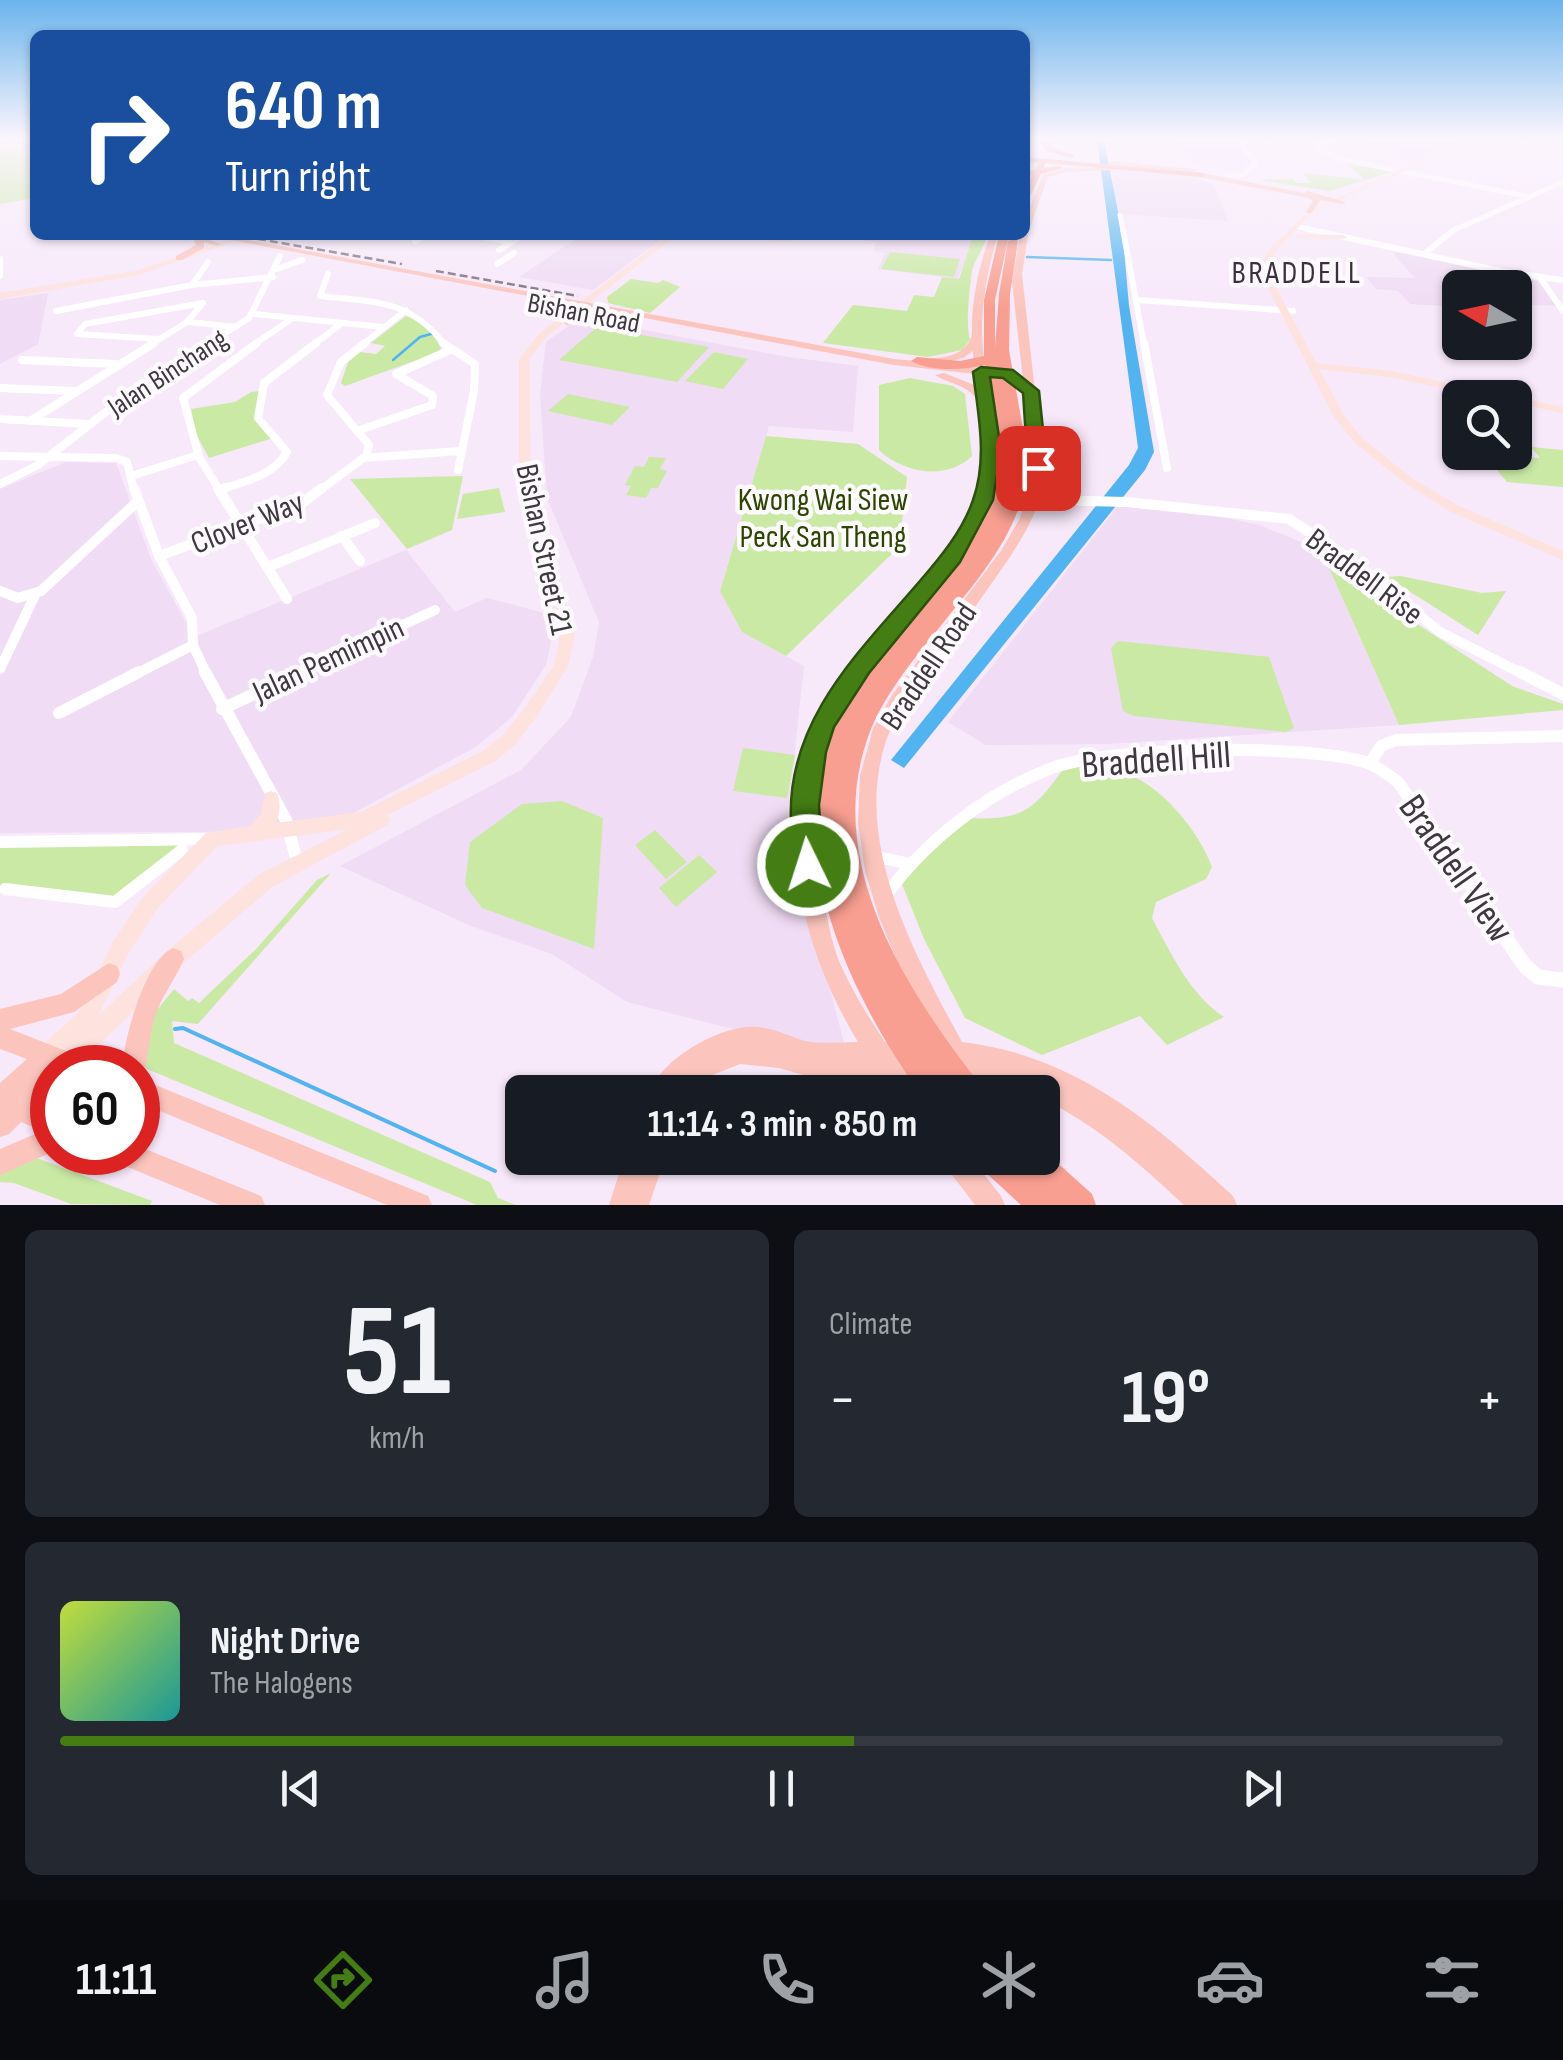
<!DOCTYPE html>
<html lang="en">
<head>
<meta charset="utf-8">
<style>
  :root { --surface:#171b24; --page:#242831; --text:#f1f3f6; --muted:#9ea1a6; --line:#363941; --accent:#447d14 }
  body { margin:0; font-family:"Sofia Sans Condensed",sans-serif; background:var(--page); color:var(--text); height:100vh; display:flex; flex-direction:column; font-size:38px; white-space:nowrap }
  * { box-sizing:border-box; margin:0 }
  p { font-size:32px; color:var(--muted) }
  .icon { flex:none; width:55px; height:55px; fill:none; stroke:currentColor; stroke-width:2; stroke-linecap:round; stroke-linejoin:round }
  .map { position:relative; height:1205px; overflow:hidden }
  .details { display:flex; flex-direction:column; gap:25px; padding:25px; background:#0d0f14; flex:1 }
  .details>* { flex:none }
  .guide { position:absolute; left:30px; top:30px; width:1000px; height:210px; border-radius:15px; box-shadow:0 2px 8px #0004; background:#1a4fa0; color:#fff; overflow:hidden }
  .needle { width:65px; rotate:279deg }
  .fabs { position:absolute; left:1442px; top:270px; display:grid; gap:20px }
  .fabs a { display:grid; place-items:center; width:90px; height:90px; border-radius:15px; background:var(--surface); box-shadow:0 2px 8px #0004; font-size:50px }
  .speed { position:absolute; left:30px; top:1045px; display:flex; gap:20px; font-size:50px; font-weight:700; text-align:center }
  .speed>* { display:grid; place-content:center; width:130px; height:130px; border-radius:50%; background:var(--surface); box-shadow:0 2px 8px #0004; line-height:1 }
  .speed .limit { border:15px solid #d22; background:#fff; color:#111 }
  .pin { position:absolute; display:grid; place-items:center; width:85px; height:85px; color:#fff; margin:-42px; border-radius:20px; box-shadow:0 5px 15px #0006 }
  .me { position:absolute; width:110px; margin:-55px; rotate:356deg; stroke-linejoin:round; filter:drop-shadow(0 0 8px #0008) }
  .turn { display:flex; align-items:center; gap:35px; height:210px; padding:0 30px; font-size:45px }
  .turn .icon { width:130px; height:130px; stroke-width:2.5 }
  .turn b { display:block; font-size:70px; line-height:85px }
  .big { font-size:75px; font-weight:700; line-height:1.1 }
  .details .tile { flex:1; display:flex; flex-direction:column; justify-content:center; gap:15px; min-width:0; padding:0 35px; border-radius:15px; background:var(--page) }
  .details .dial { align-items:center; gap:0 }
  .dial b { font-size:130px; line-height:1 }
  .song { display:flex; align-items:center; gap:30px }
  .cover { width:120px; height:120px; border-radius:15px; background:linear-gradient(135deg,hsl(70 70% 55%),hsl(180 70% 35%)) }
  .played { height:10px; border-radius:5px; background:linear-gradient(90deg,var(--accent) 55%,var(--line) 55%) }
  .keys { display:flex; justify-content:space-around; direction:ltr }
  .heat { display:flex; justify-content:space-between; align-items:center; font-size:55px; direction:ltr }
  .details .tiles { flex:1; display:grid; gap:25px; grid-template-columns:1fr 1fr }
  .tile:last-child { grid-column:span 2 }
  .trip { position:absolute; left:505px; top:1075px; width:555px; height:100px; border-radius:15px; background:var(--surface); box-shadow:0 2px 8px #0004; font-weight:700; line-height:100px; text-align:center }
  .dock { display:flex; height:160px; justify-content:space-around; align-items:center; background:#090b0e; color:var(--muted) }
  .dock .icon { width:70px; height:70px }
  .dock .on { color:var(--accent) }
  .dock b { font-size:45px; color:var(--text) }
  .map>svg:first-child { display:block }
  .built { fill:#f0dcf4 }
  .green { fill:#cae9a5 }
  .water { fill:#51b4f1 }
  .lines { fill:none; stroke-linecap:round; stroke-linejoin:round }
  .stream-far1 { stroke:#51b4f1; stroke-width:2.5 }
  .stream { stroke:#51b4f1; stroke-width:4 }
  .street-far5 { stroke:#fff; stroke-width:5 }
  .street-far4 { stroke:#fff; stroke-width:6 }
  .street-far3 { stroke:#fff; stroke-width:8 }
  .street-far2 { stroke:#fff; stroke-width:10 }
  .street-far1 { stroke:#fff; stroke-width:12 }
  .street { stroke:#fff; stroke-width:15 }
  .secondary { fill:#fde2de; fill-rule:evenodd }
  .primary { fill:#fbc5bd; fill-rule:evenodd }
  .highway { fill:#f99f91; fill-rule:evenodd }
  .rail { stroke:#79707a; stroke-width:2.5; stroke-dasharray:8 4; stroke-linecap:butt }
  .route { fill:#447d14; stroke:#2c510d; stroke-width:2.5 }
  .labels { text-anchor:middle; stroke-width:9; stroke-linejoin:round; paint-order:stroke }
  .far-street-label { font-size:28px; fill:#3e383f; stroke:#fdfafd }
  .far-quarter-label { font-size:32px; letter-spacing:2.5px; fill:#3c303e; stroke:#fdfafd }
  .park-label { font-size:32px; fill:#2e4500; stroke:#fdfafd }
  .street-label { font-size:32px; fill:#3e383f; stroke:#fdfafd }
  .near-street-label { font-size:38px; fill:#3e383f; stroke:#fdfafd }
</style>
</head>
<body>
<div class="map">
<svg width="1563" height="1205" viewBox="0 0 1563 1205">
  <rect width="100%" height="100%" fill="#f7e8fa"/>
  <!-- built -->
  <g class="built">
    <path d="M1175,140H1232L1250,160L1244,168L1191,164Z"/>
    <path d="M1352,140H1455L1461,141L1413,162L1388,156L1399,150Z"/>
    <path d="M1111,168L1190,174L1214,185L1228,221L1118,214Z"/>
    <path d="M570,235H667L593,290L519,277L579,237Z"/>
    <path d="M850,235H973L958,279L878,269L885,253L873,251L877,242L851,239Z"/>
    <path d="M1396,252L1538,281L1558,306L1515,304V288H1460V307L1410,304L1398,291L1376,289L1366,277L1415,278L1394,255Z"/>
    <path d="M48,293L38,344L0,364V300Z"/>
    <path d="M580,318L788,357L858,366L853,432L769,426L720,590L742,632L804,666L787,821L845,1047L812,1049L627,1002L552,954L471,926L340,866L521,770L571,717L593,657L599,622L547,498L540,394L546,342Z"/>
    <path d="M66,462L116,463L151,559L194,637L406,550L455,612L487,598L548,614L554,627L546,665L512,717L474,748L320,831L0,833V489Z"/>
    <path d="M1119,505L1204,513L1259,525L1321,550L1399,725L1106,744L986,745L948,722Z"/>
  </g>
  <!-- green -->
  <g class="green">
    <path d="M0,140L35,154V198L0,204Z"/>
    <path d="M1346,162L1391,172L1330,191L1259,180L1293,179L1297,183H1311L1303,173L1365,180Z"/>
    <path d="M973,235H987C985,248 974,260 972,271C970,286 965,323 970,340L962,350L928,357L823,343L853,305L907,311L914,295L934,297L942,277L959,279Z"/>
    <path d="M890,252L960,259L954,277L881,269Z"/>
    <path d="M631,279L658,283L663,280L680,287L650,313L608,303L607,297Z"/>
    <path d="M406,316L426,324L441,348L439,352L345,386L341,383L348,362L360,352L376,354L385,346L371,343Z"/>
    <path d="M597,327L709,347L677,382L559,360Z"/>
    <path d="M714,352L748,359L723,389L685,381Z"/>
    <path d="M910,378L953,386L965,394L972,456C946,481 903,473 879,450V385Z"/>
    <path d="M261,391L257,418L273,438L209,458L196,434L191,409L235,402L251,392Z"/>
    <path d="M568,394L630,407L612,425L548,411Z"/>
    <path d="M766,436L858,444L907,477L899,547L786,656L742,632L720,591Z"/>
    <path d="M1531,447L1563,450V487L1507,482L1484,454L1540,458Z"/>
    <path d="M649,457L666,458L660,469L667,471L658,488H651L646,498L626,495L631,486L625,485L635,466L644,467Z"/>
    <path d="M463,476L452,530L407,549L350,479Z"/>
    <path d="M499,488L505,512L457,519L463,494Z"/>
    <path d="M1321,550L1376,597L1512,686L1563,704V710L1399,725Z"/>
    <path d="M1401,576L1482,593L1506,591L1478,635L1387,577Z"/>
    <path d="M1118,641L1269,657L1294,728L1286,732L1134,716L1123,711L1111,648Z"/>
    <path d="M743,748L795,755L787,798L733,791Z"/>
    <path d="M1067,764C1085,766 1104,767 1122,772C1160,783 1199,831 1212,867L1206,879L1156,902L1152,918C1170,952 1191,996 1224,1017L1167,1045L1140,1016L1042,1055L965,1018L924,939L900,879L969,818C1026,821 1035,808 1067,764Z"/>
    <path d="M562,801L603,818L594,949L482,908L465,885L470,842L522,804Z"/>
    <path d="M655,830L687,862L666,879L635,845Z"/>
    <path d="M192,839L115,902L0,888V846Z"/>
    <path d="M699,855L717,872L676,907L659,888Z"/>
    <path d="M331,873L198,1024L172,1021L174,1043L490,1182L498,1198L516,1205H477L147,1069L141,1059L152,1016L174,989L188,1001L192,998L199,1003L257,948L317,880Z"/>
    <path d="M34,1157L152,1201L150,1205L71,1204L14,1183L0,1182V1168Z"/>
  </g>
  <!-- water -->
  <path class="water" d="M1097,140H1104L1123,237L1129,306L1154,452L1145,470L904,768L891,760L1129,465L1138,448Z"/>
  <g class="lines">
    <!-- stream-far1 -->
    <g class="stream-far1">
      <path d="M1027,257L1111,260"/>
      <path d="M393,360L420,337L431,334"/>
    </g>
    <!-- stream -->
    <path class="stream" d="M175,1029L183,1028L495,1171"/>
    <!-- street-far5 -->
    <g class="street-far5">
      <path d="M1329,140L1317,147L1340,159L1526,196"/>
      <path d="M1226,175H1242L1256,164L1238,140"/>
      <path d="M1120,215L1123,231"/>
      <path d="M1295,226L1318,231"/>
      <path d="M1452,231L1563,182"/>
    </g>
    <!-- street-far4 -->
    <g class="street-far4">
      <path d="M1123,229L1144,345"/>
      <path d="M1307,229L1505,272L1563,280"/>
      <path d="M470,235L512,242"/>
      <path d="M415,241L427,235"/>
      <path d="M499,250L523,235"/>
      <path d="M1424,254L1455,229"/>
      <path d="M0,259V276"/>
      <path d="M497,264L514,253"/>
      <path d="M277,269L302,260"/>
      <path d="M328,274L320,296C374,302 410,299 445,345"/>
      <path d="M1541,279L1563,311"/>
      <path d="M192,285L208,262"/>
      <path d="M1137,300L1293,311"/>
      <path d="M56,311L192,285L273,277"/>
      <path d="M253,314L383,327"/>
      <path d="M188,322L236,327"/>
      <path d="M158,339L77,334L85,324L203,303"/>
      <path d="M150,345L187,322L203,303"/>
      <path d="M207,345L249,318L280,256"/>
      <path d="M253,345L293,318"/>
      <path d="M313,345L342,323"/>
      <path d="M362,345L406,310"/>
    </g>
    <!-- street-far3 -->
    <g class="street-far3">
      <path d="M443,343L475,364L474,391L458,470"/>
      <path d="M1144,343L1167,468"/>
      <path d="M22,360L115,364"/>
      <path d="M0,388L74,391"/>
      <path d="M0,419L89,424"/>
      <path d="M30,421L154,343"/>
      <path d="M357,431L432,405L433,396L396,374L450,350"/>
      <path d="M0,456L116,458L127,462L134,491"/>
      <path d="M363,458L460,451"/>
      <path d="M131,476L198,455"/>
      <path d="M0,484L38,465L107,411L211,343"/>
      <path d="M219,490C243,482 274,476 287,452L258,418L264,383L316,343"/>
      <path d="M220,491L199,457L183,398L257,343"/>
      <path d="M319,491L366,456L369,445L327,395L341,362L365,343"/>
    </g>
    <!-- street-far2 -->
    <g class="street-far2">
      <path d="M134,488L159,556L192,618L193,645L207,675"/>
      <path d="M218,488L287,599"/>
      <path d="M219,490L225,488"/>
      <path d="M1034,505L1049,500L1126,502L1289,519L1353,561L1440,632L1525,675"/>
      <path d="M342,536L360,561"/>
      <path d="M159,556L302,503L322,488"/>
      <path d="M268,567L375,523"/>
      <path d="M0,591L18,598L41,591L137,502"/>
      <path d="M0,669L35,595"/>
      <path d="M134,675L193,645"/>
      <path d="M295,675L435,610"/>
    </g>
    <!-- street-far1 -->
    <g class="street-far1">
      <path d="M205,672L286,820L297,862"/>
      <path d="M1520,672L1563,694"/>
      <path d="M222,709L301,672"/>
      <path d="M59,713L139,672"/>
      <path d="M1370,763L1381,746L1396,740L1563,736"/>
      <path d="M0,842L212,839"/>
      <path d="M873,856L910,864"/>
      <path d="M5,889L115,902L182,850"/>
      <path d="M884,898C925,841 986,793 1052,768C1111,746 1305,744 1365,762C1378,766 1388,775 1398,782L1486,909"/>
    </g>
    <!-- street -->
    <path class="street" d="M1484,907L1525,966L1538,977L1563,980"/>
    <!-- secondary -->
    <g class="secondary">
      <path d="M1466,140H1473L1312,213L1275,252L1267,270L1316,363L1391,371L1508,396L1509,398H1487L1391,377L1319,369L1344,416L1363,439L1413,479L1459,506L1563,551V560L1451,512L1405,483L1355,443L1334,417L1259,270L1269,249L1308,211Z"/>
      <path d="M1296,234L1343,235L1347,237L1343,239L1299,238H1296Z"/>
      <path d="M243,235H254L139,275L0,299V293L135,271Z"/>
      <path d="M668,235H677L546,337L529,359L531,483L575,634L568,666L537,716L515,745L495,761L387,815L390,820L387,825L272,887L180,966L75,1068H58L56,1062L48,1066L40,1063L37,1055L40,1047L78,1013L113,942L143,897L206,833L250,826L261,814L265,793L271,791L277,793C281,801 280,814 276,823L361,812L483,751L503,735L525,708L554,665L561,634L519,483V359L540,333ZM348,829L258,875L166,952L98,1016L127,956L157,909L217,846Z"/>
      <path d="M739,235L781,238L830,235L781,242Z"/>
      <path d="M1515,397L1563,407V413L1515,403V398H1513Z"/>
    </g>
    <!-- primary -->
    <g class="primary">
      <path d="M10,140H17L35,148V153Z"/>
      <path d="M1109,161L1195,169L1197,172L1304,193L1307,191L1346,202L1342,204L1321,200L1310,214L1306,212L1313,201L1309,198L1189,175L1186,172L1107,164Z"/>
      <path d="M1118,167L1116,170L1065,172L1048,177L1029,230L1025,232V219L1043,175L1065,168Z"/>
      <path d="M1025,233L1028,235L1022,274L1045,482C1033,531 1003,566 975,607C964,621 955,636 944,651C927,673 908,694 895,719C843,826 911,948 962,1042C1074,1055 1153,1122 1233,1196L1237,1205H1184C1141,1165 1096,1124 1042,1099V1092H1029L982,1080L987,1092H962L955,1078L947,1074L943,1066L945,1062L942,1060L938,1052L940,1048L901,971L879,917L865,871L858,823L860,776L873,729L892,695L1001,551L1019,520L1033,482L1024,391L1004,377L986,375C993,415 1002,455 991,495C973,559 919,606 878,656C861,677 844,700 833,725C809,786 813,849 826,912C829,927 832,942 837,956C849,986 867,1015 885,1042H912L920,1046L924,1054L920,1062L907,1066V1074L917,1092H891L883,1082L824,1081L779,1068L740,1064L710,1076L694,1092H650C662,1058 722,1024 758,1027C776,1028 793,1039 811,1042C826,1044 843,1042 858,1042C807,958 776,847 806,750C844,633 991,569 984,439C983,428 984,411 979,402C969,385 949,384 935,375L944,373L977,386L975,374L894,365L204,235H221L894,359L928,362V359C942,357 956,357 966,346C973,339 972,332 972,323C973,293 980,264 990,235H998C984,279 978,323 985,368L1011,372L1023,380L1012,281L1020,235H1025ZM973,351L974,367L940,364L963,358Z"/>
      <path d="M184,235H196L221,244L217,246L204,242V248L182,260H176V256L196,245L194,240Z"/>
      <path d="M601,312L604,313V317L567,325L562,322Z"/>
      <path d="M173,948L181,951L184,959C175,980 161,997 154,1019C148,1038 150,1059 142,1076L138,1078L428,1196L432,1205H387L138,1102V1068H122C124,1039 145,960 173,948Z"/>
      <path d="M109,963L117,966L120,974L117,982L74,1012L10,1029L89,1060L93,1068H52V1090L38,1105L52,1111V1152L0,1175V1149L42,1131L21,1122L9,1134L0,1137V1083L27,1059L0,1049V1009L61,994Z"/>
      <path d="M138,1146L261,1196L265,1205H220L113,1161L110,1152H138Z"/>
      <path d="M624,1158H665L649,1205H609Z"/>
      <path d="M942,1158H971L1001,1196L1005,1205H975L946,1167Z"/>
    </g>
    <!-- highway -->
    <g class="highway">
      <path d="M1038,140H1046L1053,147L1075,156L1071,158L1047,151Z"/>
      <path d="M1025,157L1202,173L1206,175L1202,177L1045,163L1044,168L1059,166L1063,168L1041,174L1029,198L1025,201V190L1032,175L1025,176V172L1035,170L1039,163L1025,161Z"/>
      <path d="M999,235H1009L995,300V348L999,294L1008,241L1013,238L1018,241L1010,294L1009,350L1026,446L1029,432H1039L1041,435L1038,468L1036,471H1027C1021,533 976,581 939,628C912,661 879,701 866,743C826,866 906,989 978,1082L982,1092H919C844,986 778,841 838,713C850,688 870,666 888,645C911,618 933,589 956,562L947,561L945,557L968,528H979C1009,468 997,427 985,365C963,370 931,372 911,361L917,357L960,361L984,356V300Z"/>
      <path d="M1042,1149L1092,1194L1096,1205H1021L982,1169L978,1158H1042Z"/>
    </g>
    <!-- rail -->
    <g class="rail">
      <path d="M258,239L402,264"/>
      <path d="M436,271L578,296"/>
    </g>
  </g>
  <!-- sky -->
  <linearGradient id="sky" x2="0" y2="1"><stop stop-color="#6bb4ec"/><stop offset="0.45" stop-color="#fbf5fd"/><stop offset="1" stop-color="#fbf5fd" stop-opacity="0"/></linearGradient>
  <rect width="1563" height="308" fill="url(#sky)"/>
  <!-- route -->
  <path class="route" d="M981,367L1013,370L1039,391L1047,468L1038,473L1028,468L1023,393L1003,378L990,377L1001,450L993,500L960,562L869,673L834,727L826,752L819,805L823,865L818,875L808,879L797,875C790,859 792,840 791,822C786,721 858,653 919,582C940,558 963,530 973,500C988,458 978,414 973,372Z"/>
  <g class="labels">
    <!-- far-street labels -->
    <g class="far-street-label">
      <text transform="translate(584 312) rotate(11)" y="10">Bishan Road</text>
      <text transform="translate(167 372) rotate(-33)" y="10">Jalan Binchang</text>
    </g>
    <!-- far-quarter labels -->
    <g class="far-quarter-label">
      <text x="1297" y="283">BRADDELL</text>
    </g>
    <!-- park labels -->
    <g class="park-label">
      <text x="823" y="510">Kwong Wai Siew<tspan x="823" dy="37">Peck San Theng</tspan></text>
    </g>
    <!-- street labels -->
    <g class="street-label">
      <text transform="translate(247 522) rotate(-22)" y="11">Clover Way</text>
      <text transform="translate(545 549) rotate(78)" y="11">Bishan Street 21</text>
      <text transform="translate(1365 576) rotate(37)" y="11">Braddell Rise</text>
      <text transform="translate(328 659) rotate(-25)" y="11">Jalan Pemimpin</text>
      <text transform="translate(928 666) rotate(-56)" y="11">Braddell Road</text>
    </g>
    <!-- near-street labels -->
    <g class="near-street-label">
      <text transform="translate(1156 759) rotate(-4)" y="13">Braddell Hill</text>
      <text transform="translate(1457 868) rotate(55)" y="13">Braddell View</text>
    </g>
  </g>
</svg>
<div class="fabs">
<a><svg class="needle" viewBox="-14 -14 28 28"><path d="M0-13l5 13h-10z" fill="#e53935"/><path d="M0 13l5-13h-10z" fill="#9ea1a6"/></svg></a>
<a><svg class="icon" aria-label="search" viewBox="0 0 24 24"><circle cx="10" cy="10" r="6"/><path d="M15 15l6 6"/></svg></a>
</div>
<div class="speed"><div class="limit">60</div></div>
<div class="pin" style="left:1038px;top:468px;background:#d93025"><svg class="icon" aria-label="arrive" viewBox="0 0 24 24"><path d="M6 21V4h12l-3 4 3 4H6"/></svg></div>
<svg class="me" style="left:808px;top:865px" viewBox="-20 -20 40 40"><circle r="17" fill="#447d14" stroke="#fff" stroke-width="3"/><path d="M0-11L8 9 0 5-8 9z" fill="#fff"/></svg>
<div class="trip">11:14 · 3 min · 850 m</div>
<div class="guide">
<div class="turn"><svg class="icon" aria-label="right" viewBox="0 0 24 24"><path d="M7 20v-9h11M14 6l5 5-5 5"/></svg><div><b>640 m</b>Turn right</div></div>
</div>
</div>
<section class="details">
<div class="tiles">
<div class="tile dial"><b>51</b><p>km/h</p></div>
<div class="tile"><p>Climate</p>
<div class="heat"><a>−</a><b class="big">19°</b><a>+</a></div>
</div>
<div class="tile">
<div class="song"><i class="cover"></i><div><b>Night Drive</b><p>The Halogens</p></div></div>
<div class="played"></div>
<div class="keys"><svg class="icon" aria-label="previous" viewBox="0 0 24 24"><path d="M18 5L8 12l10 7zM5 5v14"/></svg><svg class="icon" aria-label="pause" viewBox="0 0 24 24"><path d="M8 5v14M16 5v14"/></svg><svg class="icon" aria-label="next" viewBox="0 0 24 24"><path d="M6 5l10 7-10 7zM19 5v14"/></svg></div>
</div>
</div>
</section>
<nav class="dock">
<b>11:11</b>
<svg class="icon on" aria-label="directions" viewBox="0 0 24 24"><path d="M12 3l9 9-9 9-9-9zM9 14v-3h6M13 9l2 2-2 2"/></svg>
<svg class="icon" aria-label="music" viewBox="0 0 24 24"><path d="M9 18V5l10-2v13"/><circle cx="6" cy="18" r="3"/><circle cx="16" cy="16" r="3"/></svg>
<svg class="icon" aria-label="phone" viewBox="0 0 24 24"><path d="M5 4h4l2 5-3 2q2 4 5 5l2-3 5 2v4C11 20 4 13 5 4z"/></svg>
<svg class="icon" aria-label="climate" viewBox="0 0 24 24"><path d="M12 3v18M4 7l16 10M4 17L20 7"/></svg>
<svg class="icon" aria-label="car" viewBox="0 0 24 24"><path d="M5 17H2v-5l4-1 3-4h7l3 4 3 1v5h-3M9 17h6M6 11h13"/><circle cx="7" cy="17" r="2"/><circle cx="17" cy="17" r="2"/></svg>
<svg class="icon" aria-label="filters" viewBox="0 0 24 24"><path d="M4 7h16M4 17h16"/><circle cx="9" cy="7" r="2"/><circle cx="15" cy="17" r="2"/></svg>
</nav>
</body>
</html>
